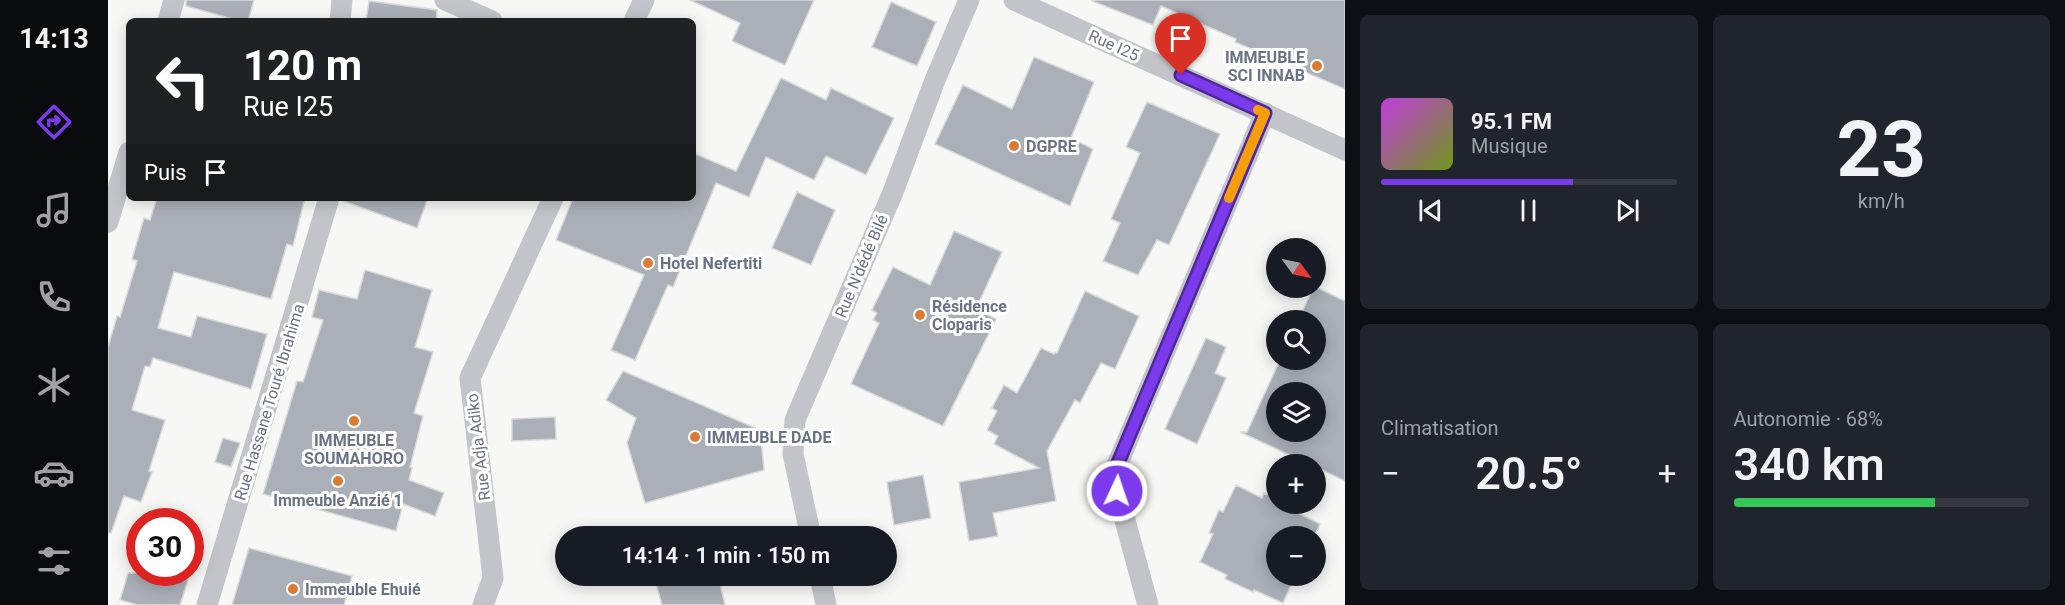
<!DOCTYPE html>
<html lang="fr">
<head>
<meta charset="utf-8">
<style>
  :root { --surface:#171b24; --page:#20242c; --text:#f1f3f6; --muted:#9ea1a6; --line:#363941; --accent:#7c3aed }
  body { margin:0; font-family:Roboto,sans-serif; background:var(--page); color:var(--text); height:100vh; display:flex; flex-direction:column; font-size:22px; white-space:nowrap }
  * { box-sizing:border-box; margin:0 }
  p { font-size:20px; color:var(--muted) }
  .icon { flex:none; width:33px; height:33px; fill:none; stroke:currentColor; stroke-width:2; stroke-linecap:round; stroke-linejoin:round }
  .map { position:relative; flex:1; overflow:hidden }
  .panel { display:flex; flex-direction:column; gap:15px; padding:15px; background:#0d0f14; width:720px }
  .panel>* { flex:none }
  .banner { position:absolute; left:18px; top:18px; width:570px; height:183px; border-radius:9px; box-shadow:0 3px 15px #0003; background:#202124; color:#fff; overflow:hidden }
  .needle { width:39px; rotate:123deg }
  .buttons { position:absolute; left:1158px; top:238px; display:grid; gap:12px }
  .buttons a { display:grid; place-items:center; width:60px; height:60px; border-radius:50%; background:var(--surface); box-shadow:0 3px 15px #0003; font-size:30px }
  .speed { position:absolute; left:18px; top:508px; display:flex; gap:12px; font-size:30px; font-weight:700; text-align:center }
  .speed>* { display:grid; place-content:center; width:78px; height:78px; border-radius:50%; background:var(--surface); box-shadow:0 3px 15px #0003; line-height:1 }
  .speed .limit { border:9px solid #d22; background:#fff; color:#111 }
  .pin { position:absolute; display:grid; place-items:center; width:51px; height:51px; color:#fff; margin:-62px -26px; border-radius:50% 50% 50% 0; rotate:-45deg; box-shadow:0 0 6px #0007 }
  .pin .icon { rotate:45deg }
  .me { position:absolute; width:66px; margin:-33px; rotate:3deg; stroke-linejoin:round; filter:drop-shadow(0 0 4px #0008) }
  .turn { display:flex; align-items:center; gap:21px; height:126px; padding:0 18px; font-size:27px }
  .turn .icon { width:78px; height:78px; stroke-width:2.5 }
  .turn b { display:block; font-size:42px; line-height:51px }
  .then { display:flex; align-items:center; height:57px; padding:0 18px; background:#0003; gap:12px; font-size:22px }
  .big { font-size:45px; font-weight:600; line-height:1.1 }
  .panel .card { flex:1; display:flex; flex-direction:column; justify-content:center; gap:9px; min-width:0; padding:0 21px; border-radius:9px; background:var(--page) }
  .panel .dial { align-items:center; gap:0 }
  .dial b { font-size:78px; line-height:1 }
  .song { display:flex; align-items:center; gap:18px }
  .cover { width:72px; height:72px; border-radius:9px; background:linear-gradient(135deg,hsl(290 70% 55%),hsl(80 70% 35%)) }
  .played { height:6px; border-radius:3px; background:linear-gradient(90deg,var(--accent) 65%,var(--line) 65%) }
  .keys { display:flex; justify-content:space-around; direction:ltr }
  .heat { display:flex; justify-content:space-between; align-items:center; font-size:33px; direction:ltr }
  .charge { height:9px; border-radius:4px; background:linear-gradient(90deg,#34c759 68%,var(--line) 0) }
  .panel .tiles { flex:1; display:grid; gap:15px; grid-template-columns:repeat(2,1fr) }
  .trip { position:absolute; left:447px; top:526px; width:342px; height:60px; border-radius:30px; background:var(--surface); box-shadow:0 3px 15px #0003; font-weight:600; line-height:60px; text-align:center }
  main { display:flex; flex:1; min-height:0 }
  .tab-bar { display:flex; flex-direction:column; width:108px; justify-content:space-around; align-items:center; background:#090b0e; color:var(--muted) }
  .tab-bar .icon { width:42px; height:42px }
  .tab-bar .selected { color:var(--accent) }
  .tab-bar b { font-size:27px; color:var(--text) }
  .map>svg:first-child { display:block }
  .building { fill:#abb0b8; stroke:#d9dad8; stroke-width:1.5; fill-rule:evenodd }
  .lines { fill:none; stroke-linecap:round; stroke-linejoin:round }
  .street { stroke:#c2c4c9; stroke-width:21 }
  .route-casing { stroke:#51269a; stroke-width:15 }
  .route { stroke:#7c3aed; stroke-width:10 }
  .slow { stroke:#f59e0b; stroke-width:10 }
  .poi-dot { fill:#da7a33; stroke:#fff; stroke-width:2 }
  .labels { text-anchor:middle; stroke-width:6; stroke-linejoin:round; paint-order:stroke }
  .street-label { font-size:16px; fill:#697385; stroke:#fff }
  .poi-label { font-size:16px; font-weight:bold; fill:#697385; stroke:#fff; text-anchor:start }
</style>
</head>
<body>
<main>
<nav class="tab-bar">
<b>14:13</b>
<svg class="icon selected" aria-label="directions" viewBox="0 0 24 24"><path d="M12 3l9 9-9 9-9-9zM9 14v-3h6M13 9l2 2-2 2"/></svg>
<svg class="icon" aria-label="music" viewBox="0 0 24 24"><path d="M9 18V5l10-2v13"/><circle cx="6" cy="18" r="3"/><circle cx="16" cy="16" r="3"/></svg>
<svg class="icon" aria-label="phone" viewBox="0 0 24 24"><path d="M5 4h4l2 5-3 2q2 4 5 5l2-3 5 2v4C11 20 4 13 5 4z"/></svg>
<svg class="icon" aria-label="climate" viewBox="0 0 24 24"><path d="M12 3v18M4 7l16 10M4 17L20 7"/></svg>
<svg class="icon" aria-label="car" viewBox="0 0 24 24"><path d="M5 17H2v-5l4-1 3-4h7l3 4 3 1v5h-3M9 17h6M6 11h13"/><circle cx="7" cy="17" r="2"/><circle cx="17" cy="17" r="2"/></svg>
<svg class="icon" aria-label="filters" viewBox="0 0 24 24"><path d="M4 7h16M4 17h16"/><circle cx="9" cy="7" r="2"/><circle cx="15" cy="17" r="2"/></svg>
</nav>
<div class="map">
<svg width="1237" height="605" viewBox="0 0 1237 605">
  <rect width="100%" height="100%" fill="#f7f8f5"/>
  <!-- building -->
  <g class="building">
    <path d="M78,0H146L140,21H132L78,6Z"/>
    <path d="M582,0H706L677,65L624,41L632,23Z"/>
    <path d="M984,0H1237V89L1127,42L1128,39L1053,6L1045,25L984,1Z"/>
    <path d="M261,1L329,10L328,21H258Z"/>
    <path d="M783,2L828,22L809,66L764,47Z"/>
    <path d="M926,57L986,82L963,138L985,149L962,206L827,144L855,85L904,109Z"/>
    <path d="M673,78L718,100L723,88L786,118L758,175L718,156L706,180L658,157L641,197L608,183L565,287L560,285L527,360L503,350L536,275L448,240L465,198H585V153L628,171Z"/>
    <path d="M1039,102L1112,134L1061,245L1049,240L1030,275L995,261L1012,223L1003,219L1032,153L1018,147Z"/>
    <path d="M689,192L727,210L703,265L664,248Z"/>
    <path d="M49,198H197L185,246L179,244L163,299L66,272L50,328L83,337L89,316L159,334L143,389L45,358L42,367L37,366L24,410L57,420L41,471L44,472L33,502L16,496L3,533H0V347L9,316L12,317L29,261L24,259L36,218L42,220Z"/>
    <path d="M234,198H320L309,228L233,200Z"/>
    <path d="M846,231L894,252L868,309L888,319L835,426L743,384L771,323L765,320L769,313L764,310L785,267L822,285Z"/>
    <path d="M257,270L324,290L307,347L325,352L306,413L315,416L302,467L304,468L301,480L336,493L327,516L295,504L288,531L155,494L189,381L195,382L215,320L204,317L211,290L249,299Z"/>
    <path d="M1208,287L1237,301V481L1208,467V465H1203L1132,432H1139L1172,360H1208V321H1190L1205,288ZM1168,393H1208V432H1168Z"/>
    <path d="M977,291L1031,316L1007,369L993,363L972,403L967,400L939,451L948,501L885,513L890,536L861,541L851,482L931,468L886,444L890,436L879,430L889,411L884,408L896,385L909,393L933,348L946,354L947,352L949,353Z"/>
    <path d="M1098,338L1118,347L1107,373L1118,378L1089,444L1057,429Z"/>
    <path d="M515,371L652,430L656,470L537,503L519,443L528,418L498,400Z"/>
    <path d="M447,417L448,439L404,441V419Z"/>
    <path d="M115,438L132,443L123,467L107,462Z"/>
    <path d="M815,475L823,518L786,525L779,482Z"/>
    <path d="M1128,485L1154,498L1156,493L1168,499V504H1179L1186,507L1184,510L1212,524L1206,537H1168V576H1187L1175,603L1146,590L1145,592L1117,579L1119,575L1092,562L1105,534L1101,533L1111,510L1115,512Z"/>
    <path d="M141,548L244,576L236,605H124Z"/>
    <path d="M20,573H55L80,580L72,605H30L12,600Z"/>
    <path d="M546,576H610L617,605H554Z"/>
  </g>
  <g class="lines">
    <!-- street -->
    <g class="street">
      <path d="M337,0L384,21"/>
      <path d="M906,0L1237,150"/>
      <path d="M60,21L66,0"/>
      <path d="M232,21L234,0"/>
      <path d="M526,21L536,0"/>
      <path d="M0,222L21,152"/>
      <path d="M703,537L685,454L687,420L785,192L827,80L861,0"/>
      <path d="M712,576L718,605"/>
      <path d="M99,605L221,198"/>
      <path d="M375,605L385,578L362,378L445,198"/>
      <path d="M1040,605L1009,491L1007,470L1157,113"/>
    </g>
  </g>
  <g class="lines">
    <defs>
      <path id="route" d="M1009,491L1007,470L1157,113L1073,75"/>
    </defs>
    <!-- route casing -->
    <use href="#route" class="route-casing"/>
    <!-- route -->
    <use href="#route" class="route"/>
    <!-- slow -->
    <path class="slow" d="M1121,198L1157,113L1150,110"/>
  </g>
  <!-- markers -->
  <g class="poi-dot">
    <circle cx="1209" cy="66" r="6"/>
    <circle cx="906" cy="146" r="6"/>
    <circle cx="540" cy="263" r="6"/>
    <circle cx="812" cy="315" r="6"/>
    <circle cx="246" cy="421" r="6"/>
    <circle cx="587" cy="437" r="6"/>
    <circle cx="230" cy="481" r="6"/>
    <circle cx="185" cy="589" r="6"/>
  </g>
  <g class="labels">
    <!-- street labels -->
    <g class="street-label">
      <text transform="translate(1006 45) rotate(24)" y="6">Rue I25</text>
      <text transform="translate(753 266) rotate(-67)" y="6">Rue N'dédé Bilé</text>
      <text transform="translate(161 402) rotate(-73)" y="6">Rue Hassane Touré Ibrahima</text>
      <text transform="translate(370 447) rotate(-97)" y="6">Rue Adja Adiko</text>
    </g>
    <!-- poi labels -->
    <g class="poi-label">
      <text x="1197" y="63" text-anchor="end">IMMEUBLE<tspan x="1197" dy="18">SCI INNAB</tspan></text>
      <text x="918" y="152">DGPRE</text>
      <text x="552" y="269">Hotel Nefertiti</text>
      <text x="824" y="312">Résidence<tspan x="824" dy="18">Cloparis</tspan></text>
      <text x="599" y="443">IMMEUBLE DADE</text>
      <text x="246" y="446" text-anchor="middle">IMMEUBLE<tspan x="246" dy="18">SOUMAHORO</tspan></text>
      <text x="230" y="506" text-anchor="middle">Immeuble Anzié 1</text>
      <text x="197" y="595">Immeuble Ehuié</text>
    </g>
  </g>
</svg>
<div class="buttons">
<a><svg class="needle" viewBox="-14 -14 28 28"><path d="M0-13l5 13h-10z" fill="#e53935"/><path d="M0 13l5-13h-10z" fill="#9ea1a6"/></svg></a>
<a><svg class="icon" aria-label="search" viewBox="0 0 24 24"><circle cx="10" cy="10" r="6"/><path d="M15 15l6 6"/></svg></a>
<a><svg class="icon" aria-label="layers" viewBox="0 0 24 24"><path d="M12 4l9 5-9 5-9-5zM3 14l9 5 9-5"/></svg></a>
<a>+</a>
<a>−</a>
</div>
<div class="speed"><div class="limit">30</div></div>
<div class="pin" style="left:1073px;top:75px;background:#d93025"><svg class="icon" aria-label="arrive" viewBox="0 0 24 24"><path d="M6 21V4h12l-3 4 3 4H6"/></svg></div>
<svg class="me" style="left:1009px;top:491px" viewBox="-20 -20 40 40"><circle r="17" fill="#7c3aed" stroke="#fff" stroke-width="3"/><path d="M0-11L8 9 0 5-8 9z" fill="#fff"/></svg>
<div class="trip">14:14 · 1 min · 150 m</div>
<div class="banner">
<div class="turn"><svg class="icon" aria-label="left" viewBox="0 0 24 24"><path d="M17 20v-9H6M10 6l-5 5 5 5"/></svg><div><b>120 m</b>Rue I25</div></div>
<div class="then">Puis<svg class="icon" aria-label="arrive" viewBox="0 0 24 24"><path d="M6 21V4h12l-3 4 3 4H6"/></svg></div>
</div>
</div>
<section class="panel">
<div class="tiles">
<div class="card">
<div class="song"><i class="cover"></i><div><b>95.1 FM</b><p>Musique</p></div></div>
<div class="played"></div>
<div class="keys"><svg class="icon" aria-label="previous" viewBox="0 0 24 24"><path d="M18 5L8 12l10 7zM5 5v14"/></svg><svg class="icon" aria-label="pause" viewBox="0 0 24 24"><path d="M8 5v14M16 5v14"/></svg><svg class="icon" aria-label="next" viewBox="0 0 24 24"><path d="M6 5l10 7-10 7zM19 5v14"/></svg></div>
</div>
<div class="card dial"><b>23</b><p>km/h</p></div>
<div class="card"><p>Climatisation</p>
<div class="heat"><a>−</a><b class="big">20.5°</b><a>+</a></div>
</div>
<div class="card"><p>Autonomie · 68%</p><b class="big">340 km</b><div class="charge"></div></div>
</div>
</section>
</main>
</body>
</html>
